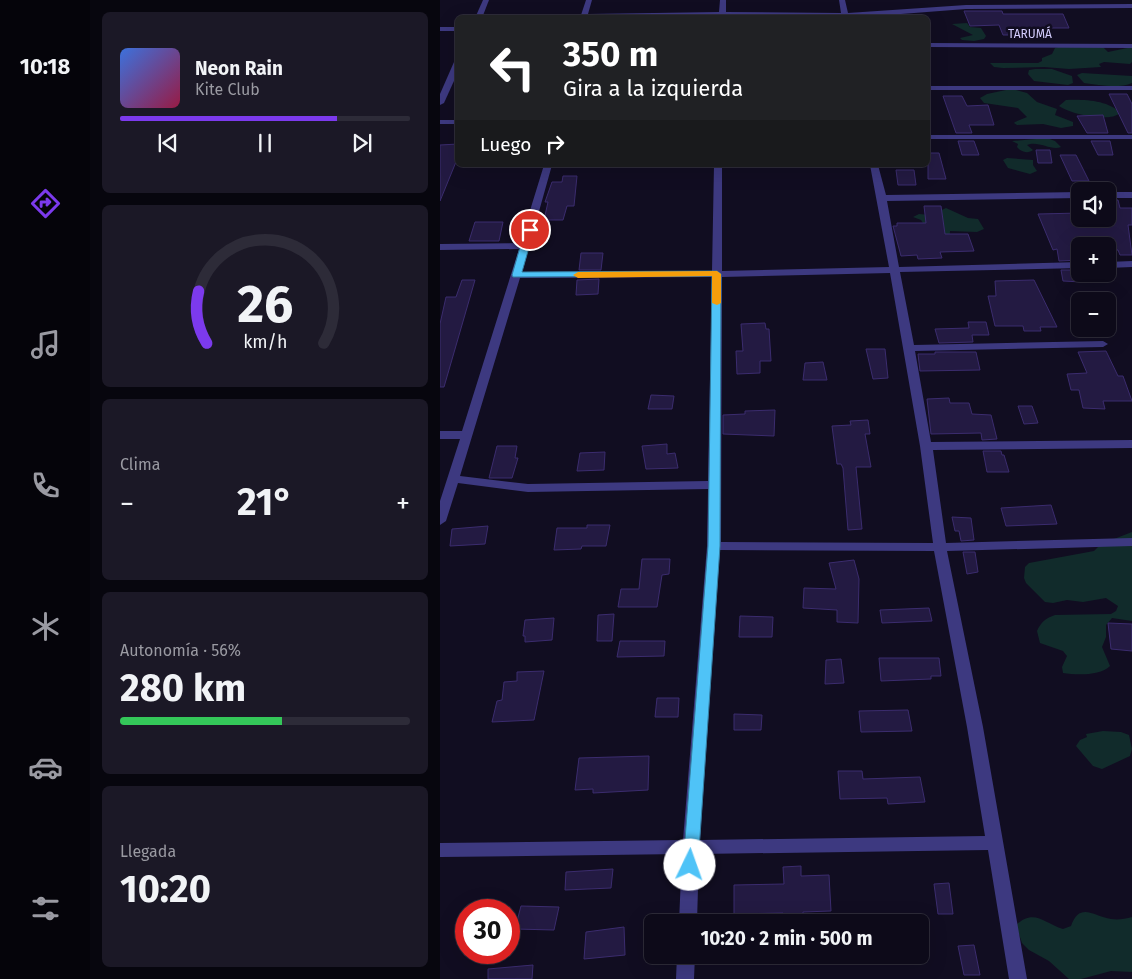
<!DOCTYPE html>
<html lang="es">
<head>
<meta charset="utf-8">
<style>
  :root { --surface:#0d0a19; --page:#1b1826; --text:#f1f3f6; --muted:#9a9aa2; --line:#2d2b38; --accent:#7c3aed }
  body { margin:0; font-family:"Fira Sans",sans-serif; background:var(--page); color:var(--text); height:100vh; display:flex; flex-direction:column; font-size:19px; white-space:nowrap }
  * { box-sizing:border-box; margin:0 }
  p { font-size:16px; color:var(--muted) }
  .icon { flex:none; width:28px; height:28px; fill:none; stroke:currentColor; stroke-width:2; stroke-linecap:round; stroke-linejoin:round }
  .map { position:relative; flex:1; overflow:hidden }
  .drawer { display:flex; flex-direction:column; gap:12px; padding:12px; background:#07060e; width:350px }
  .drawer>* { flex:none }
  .banner { position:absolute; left:15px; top:15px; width:475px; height:152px; border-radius:8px; box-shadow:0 5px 20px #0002,0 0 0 1px var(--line); background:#202124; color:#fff; overflow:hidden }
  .buttons { position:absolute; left:631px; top:182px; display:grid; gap:10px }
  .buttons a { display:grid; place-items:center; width:45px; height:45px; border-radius:8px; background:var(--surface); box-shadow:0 5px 20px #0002,0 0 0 1px var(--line); font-size:25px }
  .speed { position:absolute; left:15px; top:899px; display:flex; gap:10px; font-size:25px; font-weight:700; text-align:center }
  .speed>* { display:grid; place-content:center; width:65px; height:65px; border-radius:50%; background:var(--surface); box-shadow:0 5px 20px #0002,0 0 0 1px var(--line); line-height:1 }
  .speed .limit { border:8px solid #d22; background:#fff; color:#111 }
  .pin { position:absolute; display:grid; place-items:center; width:42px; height:42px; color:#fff; margin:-21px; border:2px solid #fff; border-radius:50%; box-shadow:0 1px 5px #0007 }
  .me { position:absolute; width:55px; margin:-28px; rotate:3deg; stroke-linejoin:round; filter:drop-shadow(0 0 4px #0008) }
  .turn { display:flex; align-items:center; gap:18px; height:105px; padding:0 25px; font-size:22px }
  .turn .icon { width:65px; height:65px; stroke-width:2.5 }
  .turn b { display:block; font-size:35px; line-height:42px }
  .then { display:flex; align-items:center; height:48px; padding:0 25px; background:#0003; gap:10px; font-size:19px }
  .big { font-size:38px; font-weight:700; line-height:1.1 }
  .drawer .widget { flex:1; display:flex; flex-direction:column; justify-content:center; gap:8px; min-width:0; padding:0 18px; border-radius:8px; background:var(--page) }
  .drawer .dial { align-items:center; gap:0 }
  .dial svg { height:130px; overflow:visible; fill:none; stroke:var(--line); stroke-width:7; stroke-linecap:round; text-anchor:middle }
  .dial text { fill:var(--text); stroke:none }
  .song { display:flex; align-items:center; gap:15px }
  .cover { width:60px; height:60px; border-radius:8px; background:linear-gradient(135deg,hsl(220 70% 55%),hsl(340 70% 35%)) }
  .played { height:5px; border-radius:2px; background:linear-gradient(90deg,var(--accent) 75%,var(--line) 75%) }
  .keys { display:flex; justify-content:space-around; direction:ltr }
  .heat { display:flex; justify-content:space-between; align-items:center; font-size:28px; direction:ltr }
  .charge { height:8px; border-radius:4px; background:linear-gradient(90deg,#34c759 56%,var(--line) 0) }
  .trip { position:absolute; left:204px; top:914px; width:285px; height:50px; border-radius:8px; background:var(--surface); box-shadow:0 5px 20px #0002,0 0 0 1px var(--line); font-weight:700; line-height:50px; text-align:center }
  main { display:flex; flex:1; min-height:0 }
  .tab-bar { display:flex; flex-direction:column; width:90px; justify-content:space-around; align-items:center; background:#05040a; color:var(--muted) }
  .tab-bar .icon { width:35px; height:35px }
  .tab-bar .current { color:var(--accent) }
  .tab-bar b { font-size:22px; color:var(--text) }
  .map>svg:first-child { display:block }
  .green { fill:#112b2b }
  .building { fill:#231a42; stroke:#3b2c6e }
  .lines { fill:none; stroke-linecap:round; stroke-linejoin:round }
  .minor { fill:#3d3980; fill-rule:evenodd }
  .route { fill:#4fc3f7; stroke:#337fa1 }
  .slow { fill:#f59e0b }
  .labels { text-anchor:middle; stroke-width:5; stroke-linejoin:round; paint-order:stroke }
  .far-street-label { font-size:12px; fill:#d5ceff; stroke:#110d21 }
</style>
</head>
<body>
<main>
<nav class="tab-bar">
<b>10:18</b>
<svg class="icon current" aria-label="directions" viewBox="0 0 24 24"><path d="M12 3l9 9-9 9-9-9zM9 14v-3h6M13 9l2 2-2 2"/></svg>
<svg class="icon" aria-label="music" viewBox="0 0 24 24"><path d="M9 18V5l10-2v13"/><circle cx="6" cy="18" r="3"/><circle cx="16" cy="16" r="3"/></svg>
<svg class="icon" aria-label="phone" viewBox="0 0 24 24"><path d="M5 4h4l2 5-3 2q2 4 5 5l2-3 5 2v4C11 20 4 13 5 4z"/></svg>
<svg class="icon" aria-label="climate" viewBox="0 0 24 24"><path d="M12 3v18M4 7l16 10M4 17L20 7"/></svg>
<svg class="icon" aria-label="car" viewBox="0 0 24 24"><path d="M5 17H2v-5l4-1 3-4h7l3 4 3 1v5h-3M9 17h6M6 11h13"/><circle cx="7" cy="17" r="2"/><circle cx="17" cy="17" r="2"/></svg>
<svg class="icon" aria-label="filters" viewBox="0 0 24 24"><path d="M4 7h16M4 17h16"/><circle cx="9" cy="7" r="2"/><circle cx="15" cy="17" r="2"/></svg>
</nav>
<section class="drawer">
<div class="widget">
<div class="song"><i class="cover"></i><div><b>Neon Rain</b><p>Kite Club</p></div></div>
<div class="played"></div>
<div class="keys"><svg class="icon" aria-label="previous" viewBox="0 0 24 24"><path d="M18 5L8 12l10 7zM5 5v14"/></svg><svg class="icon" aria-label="pause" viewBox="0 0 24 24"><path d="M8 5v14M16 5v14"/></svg><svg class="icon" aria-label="next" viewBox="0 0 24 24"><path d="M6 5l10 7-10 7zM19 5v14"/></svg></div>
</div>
<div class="widget dial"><svg viewBox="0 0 100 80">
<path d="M14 69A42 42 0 1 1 86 69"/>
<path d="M14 69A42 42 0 0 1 9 37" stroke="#7c3aed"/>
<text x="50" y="56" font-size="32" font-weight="700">26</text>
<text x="50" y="72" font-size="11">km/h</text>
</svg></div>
<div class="widget"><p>Clima</p>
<div class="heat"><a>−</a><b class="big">21°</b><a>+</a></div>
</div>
<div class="widget"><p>Autonomía · 56%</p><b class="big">280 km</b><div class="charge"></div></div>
<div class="widget"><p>Llegada</p><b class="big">10:20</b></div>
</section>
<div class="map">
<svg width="692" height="979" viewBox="0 0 692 979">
  <rect width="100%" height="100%" fill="#110d21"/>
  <!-- green -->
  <g class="green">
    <path d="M527,23L530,27L541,28L546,36L544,39L534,41L522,40L520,38L533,35L512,24Z"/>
    <path d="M621,46H662L668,52L692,47V62L690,64L664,62L659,64L661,67L629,69L604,67L563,68L554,67L550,63H598L602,61V58L612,54L615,48Z"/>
    <path d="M595,69H612L632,76L633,83L628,85L594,81L588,74L589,70Z"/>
    <path d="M642,73L692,76V83C679,89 659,85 644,83L637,75Z"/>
    <path d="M566,90H576L587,93L597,102L617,109L615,115L633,122V126L621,128L603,124L577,125L574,123L575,122L587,117L578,108L544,103L540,98L547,94Z"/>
    <path d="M626,100C642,99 669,100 680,113C669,123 630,114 619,106Z"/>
    <path d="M607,138L615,141L621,147C611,151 598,140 587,145L593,150C588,154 581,152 577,147L578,144L572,141Z"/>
    <path d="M567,158L593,160V165L597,171L590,174L568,168L563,160Z"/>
    <path d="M506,208L528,218L538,219L544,229L537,232L510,231L509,252H507L501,250L481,220L473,217L479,214L491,215Z"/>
    <path d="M692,532V621L672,618L666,625V637L662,647L670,666C660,676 637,675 623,673L622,667L627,656L623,651L600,643L597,631C601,622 606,618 615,615L671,614L676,611L678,606L666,598L643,602L627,600L613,603L605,602L586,583L584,578L585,567L589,563L654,551L661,544Z"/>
    <path d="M663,731L681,732L689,735L692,749L690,756L662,769L653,766L636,746L640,740L647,737L646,734Z"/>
    <path d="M692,908V972L671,971L641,979H629L609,961L589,950L582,943L576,925C594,908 604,923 623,929L631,926C640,901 654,917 671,919C678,920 685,919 692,917Z"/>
  </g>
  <!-- building -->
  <g class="building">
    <path d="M524,11H562L563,14H623L629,28H603L604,33H599L600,35H563L559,25L530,26Z"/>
    <path d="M669,94H687L692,104V133H688Z"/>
    <path d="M503,96H522L527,106L548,105L554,125H529L532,133H516Z"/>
    <path d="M663,115L668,133H647L637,116Z"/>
    <path d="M518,141H534L539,155H522Z"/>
    <path d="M651,141H670L673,155H658Z"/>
    <path d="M18,144V157L0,201V145Z"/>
    <path d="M596,150H610L612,163H598Z"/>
    <path d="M488,153H499L506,179H488Z"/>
    <path d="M620,155H636L649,181H632Z"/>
    <path d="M456,170H474L476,185H458Z"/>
    <path d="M123,176H137L134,206H127L123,220H104L108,202H105L112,182H122Z"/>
    <path d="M668,200H678L680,208H692V225H688L692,255H680L678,250H668V246H640V260L619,261L617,249L613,250L598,214L640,213V219H668Z"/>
    <path d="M484,206H501L505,234H528L534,251L500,252L502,258L478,259L477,255L461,256L453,226H457V223H486Z"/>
    <path d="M35,222H63L59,241H29Z"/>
    <path d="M141,253H163L161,270H139Z"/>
    <path d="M621,270H639L642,282L623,281Z"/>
    <path d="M159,279L158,294L136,295L137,280Z"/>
    <path d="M22,280H35L4,387H0V324L6,297H16Z"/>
    <path d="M594,280L617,327H600L601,331H584L583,326H555L548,296H556L555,281Z"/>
    <path d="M528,322H546L549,335H532L533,342L499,343L495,329L529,328Z"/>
    <path d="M325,323L326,329H329L331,361H320V373L297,374L296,351H303L301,324Z"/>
    <path d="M426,349H445L448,378L433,379Z"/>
    <path d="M666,351L678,376H683L692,401H663L665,409L643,408L639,390H631L627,374L647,373L638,352Z"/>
    <path d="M495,352H536L540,370L480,371L478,354H495Z"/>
    <path d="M383,362L387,380H363L365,363Z"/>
    <path d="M211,395L234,396L232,409H208Z"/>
    <path d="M509,398L510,403H529L532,414L551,415L557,439L542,440L541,433L491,434L487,399Z"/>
    <path d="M578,406H592L598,423L584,424Z"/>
    <path d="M335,410L334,436L283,434V415L305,414V411Z"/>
    <path d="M428,420L430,434H425L431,467H416L422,529L408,530L403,468L401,464H397L392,426L411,425L410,421Z"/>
    <path d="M227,444V454L235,453L238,468L206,469L202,446Z"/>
    <path d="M57,446H77L75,458H78L72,478H49Z"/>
    <path d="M543,451H561L562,455H564L569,472H547Z"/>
    <path d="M165,452L164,470L137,471L140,453Z"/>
    <path d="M611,505L617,524L566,526L561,508Z"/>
    <path d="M512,517L531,518L534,540L521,541L519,531H515Z"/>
    <path d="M147,525H170L166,546H142L141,549L114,550L117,528H147Z"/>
    <path d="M48,526L45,544L10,546L12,529Z"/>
    <path d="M523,552H535L538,572L527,574Z"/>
    <path d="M202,559H230L229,574L222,575L217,607H178L181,589H199Z"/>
    <path d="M414,560L419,579L418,623L397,622V610L363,608L364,588L396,589L389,563Z"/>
    <path d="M489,608L492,621L442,623L440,610Z"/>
    <path d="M174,614L172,641H157L158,615Z"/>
    <path d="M300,616L333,617L332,637H299Z"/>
    <path d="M114,618L112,640L85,642V636H83L85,620Z"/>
    <path d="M668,623L692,624V651L671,649Z"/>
    <path d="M180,641H225L224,656L177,657Z"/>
    <path d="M439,658H499L501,676H491V679L441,681Z"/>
    <path d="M401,659L404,683L385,684L386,660Z"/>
    <path d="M104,671L94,720L52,722L57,701L62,700L64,682L77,681V672Z"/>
    <path d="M217,698H239L238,717H215Z"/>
    <path d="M468,710L472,731L421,732L419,711Z"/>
    <path d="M294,714L322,715L321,730H294Z"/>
    <path d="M209,756L208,790L153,793V789L135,790L139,758Z"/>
    <path d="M398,771H422L423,779L480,777L485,802L448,804L447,798L400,799Z"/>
    <path d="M361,866V876L389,875L391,911L363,912V922H343V913L294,914V885L344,884L343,867Z"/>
    <path d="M173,869L171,888L125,890L126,872Z"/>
    <path d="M509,883L513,914H498L494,884Z"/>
    <path d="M81,906L119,907L114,930L75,929Z"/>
    <path d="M184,927L185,955L144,959L146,932Z"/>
    <path d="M534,945L540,975H524L518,946Z"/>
    <path d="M93,965L92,979H48V969Z"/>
  </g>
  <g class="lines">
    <!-- minor -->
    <g class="minor">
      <path d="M43,0H49L42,18H35Z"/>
      <path d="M146,0H152L148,14L279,12L280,0H286V12L401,13L399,0H405L408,13L526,5L692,4V8L526,9L409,18H140Z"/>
      <rect x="0" y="27" width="18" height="4"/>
      <path d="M488,43L692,44V48L488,47Z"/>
      <path d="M18,60V72L4,103L0,105V94L14,62Z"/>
      <rect x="488" y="86" width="204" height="4"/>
      <rect x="0" y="120" width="18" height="4"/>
      <rect x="488" y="135" width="204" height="4"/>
      <path d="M104,165H112L82,272L272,271L274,165H282V271L449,267L430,165H438L446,195L640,192V198L447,201L459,267L640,262V268L460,272L474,345L663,341L668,344L663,347L475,351L491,442L692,440V448L493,450L506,543L692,538V546L507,551L543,727L587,979H569L548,850L259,854L257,922H239L242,854L0,857V843L243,840L267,546L268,489L88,492L18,483L6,521L0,525V501L20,439H0V431H22L79,249L0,250V244L80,243ZM450,273L480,446L493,543L281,542L282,277ZM272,277L268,481L88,484L20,476L80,278ZM280,550L494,551L527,727L545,836L260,840Z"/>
      <rect x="668" y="192" width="24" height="6"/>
      <path d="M692,261V267L668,268V262Z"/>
      <path d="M237,955H255L254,979H236Z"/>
    </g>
  </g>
  <!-- route -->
  <path class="route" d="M90,227L94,230L82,272L277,271L281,274L280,546L258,865L256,870L250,871L245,870L243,865L268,546L272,276L73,277L72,275L85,230Z"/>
  <!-- slow -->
  <path class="slow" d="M277,271L281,274V303L277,305L272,303V276L138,278L133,275L138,272Z"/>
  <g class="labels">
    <!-- far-street labels -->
    <g class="far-street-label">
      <text x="590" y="38">TARUMÁ</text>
    </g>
  </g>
</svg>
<div class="buttons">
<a><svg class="icon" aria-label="sound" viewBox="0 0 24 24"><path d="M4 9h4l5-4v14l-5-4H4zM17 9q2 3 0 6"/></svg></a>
<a>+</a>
<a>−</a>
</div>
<div class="speed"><div class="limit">30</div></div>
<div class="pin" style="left:90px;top:230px;background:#d93025"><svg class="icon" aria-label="arrive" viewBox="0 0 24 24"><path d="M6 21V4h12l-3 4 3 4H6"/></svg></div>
<svg class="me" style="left:250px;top:865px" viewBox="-20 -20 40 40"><circle r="19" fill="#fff"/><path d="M0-13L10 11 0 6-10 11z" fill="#4fc3f7"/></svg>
<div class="trip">10:20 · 2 min · 500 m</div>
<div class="banner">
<div class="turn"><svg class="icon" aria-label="left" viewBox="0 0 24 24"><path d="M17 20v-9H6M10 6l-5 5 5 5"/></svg><div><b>350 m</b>Gira a la izquierda</div></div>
<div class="then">Luego<svg class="icon" aria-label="right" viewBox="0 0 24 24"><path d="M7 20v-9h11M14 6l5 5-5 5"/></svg></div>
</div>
</div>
</main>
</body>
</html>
